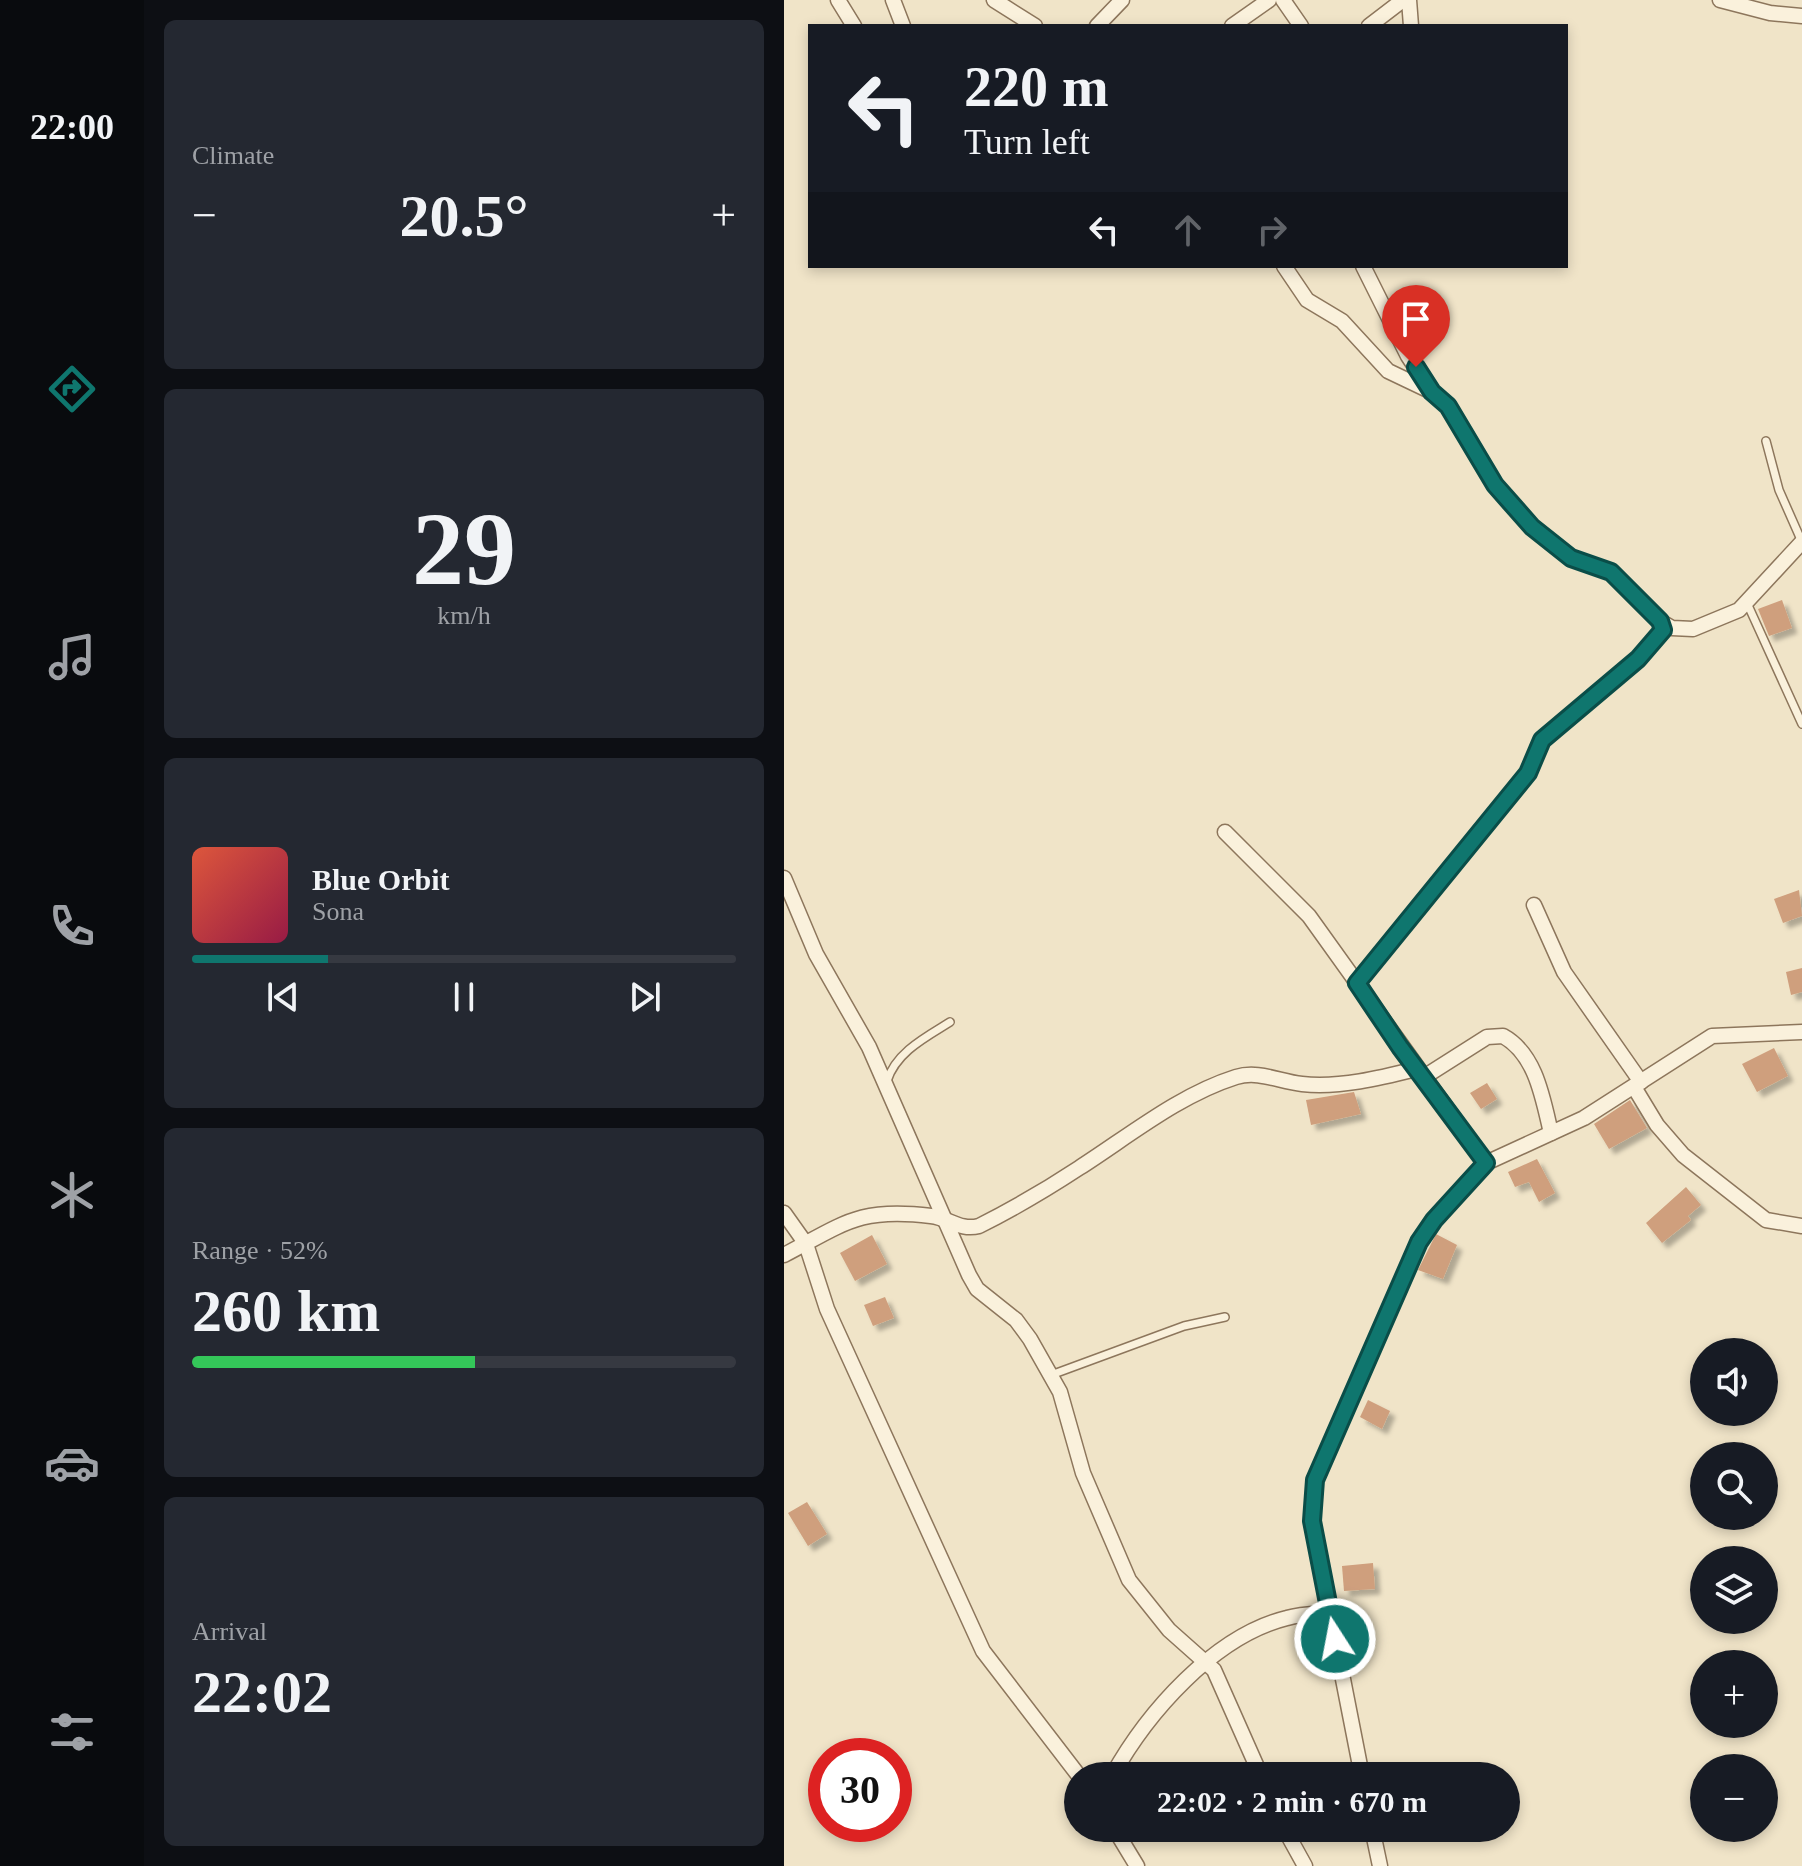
<!DOCTYPE html>
<html lang="en">
<head>
<meta charset="utf-8">
<style>
  :root { --surface:#171b24; --page:#242831; --text:#f1f3f6; --muted:#9ea1a6; --line:#363941; --accent:#0f766e }
  body { margin:0; font-family:"Times New Roman",serif; background:var(--page); color:var(--text); height:100vh; display:flex; flex-direction:column; font-size:30px; white-space:nowrap }
  * { box-sizing:border-box; margin:0 }
  p { font-size:26px; color:var(--muted) }
  .icon { flex:none; width:44px; height:44px; fill:none; stroke:currentColor; stroke-width:2; stroke-linecap:round; stroke-linejoin:round }
  .map { position:relative; flex:1; overflow:hidden }
  .side { display:flex; flex-direction:column; gap:20px; padding:20px; background:#0d0f14; width:640px }
  .side>* { flex:none }
  .banner { position:absolute; left:24px; top:24px; width:760px; height:244px; border-radius:0px; box-shadow:0 4px 12px #0003; background:#171b24; color:var(--text); overflow:hidden }
  .fabs { position:absolute; left:906px; top:1338px; display:grid; gap:16px }
  .fabs a { display:grid; place-items:center; width:88px; height:88px; border-radius:50%; background:var(--surface); box-shadow:0 4px 12px #0003; font-size:40px }
  .speed { position:absolute; left:24px; top:1738px; display:flex; gap:16px; font-size:40px; font-weight:700; text-align:center }
  .speed>* { display:grid; place-content:center; width:104px; height:104px; border-radius:50%; background:var(--surface); box-shadow:0 4px 12px #0003; line-height:1 }
  .speed .limit { border:12px solid #d22; background:#fff; color:#111 }
  .pin { position:absolute; display:grid; place-items:center; width:68px; height:68px; color:#fff; margin:-82px -34px; border-radius:50% 50% 50% 0; rotate:-45deg; box-shadow:0 0 8px #0007 }
  .pin .icon { rotate:45deg }
  .me { position:absolute; width:88px; margin:-44px; rotate:349deg; stroke-linejoin:round; filter:drop-shadow(0 0 6px #0008) }
  .turn { display:flex; align-items:center; gap:28px; height:168px; padding:0 24px; font-size:36px }
  .turn .icon { width:104px; height:104px; stroke-width:2.5 }
  .turn b { display:block; font-size:56px; line-height:68px }
  .lanes { display:flex; align-items:center; height:76px; padding:0 24px; background:#0003; justify-content:center; gap:40px; direction:ltr }
  .lanes .off { opacity:.35 }
  .big { font-size:60px; font-weight:700; line-height:1.1 }
  .side .tile { flex:1; display:flex; flex-direction:column; justify-content:center; gap:12px; min-width:0; padding:0 28px; border-radius:12px; background:var(--page) }
  .side .dial { align-items:center; gap:0 }
  .dial b { font-size:104px; line-height:1 }
  .song { display:flex; align-items:center; gap:24px }
  .cover { width:96px; height:96px; border-radius:12px; background:linear-gradient(135deg,hsl(10 70% 55%),hsl(340 70% 35%)) }
  .played { height:8px; border-radius:4px; background:linear-gradient(90deg,var(--accent) 25%,var(--line) 25%) }
  .keys { display:flex; justify-content:space-around; direction:ltr }
  .heat { display:flex; justify-content:space-between; align-items:center; font-size:44px; direction:ltr }
  .charge { height:12px; border-radius:6px; background:linear-gradient(90deg,#34c759 52%,var(--line) 0) }
  .trip { position:absolute; left:280px; top:1762px; width:456px; height:80px; border-radius:40px; background:var(--surface); box-shadow:0 4px 12px #0003; font-weight:700; line-height:80px; text-align:center }
  main { display:flex; flex:1; min-height:0 }
  .dock { display:flex; flex-direction:column; width:144px; justify-content:space-around; align-items:center; background:#090b0e; color:var(--muted) }
  .dock .icon { width:56px; height:56px }
  .dock .selected { color:var(--accent) }
  .dock b { font-size:36px; color:var(--text) }
  .map>svg:first-child { display:block }
  .building { fill:#cf9f7d; filter:url(#shadow) }
  .lines { fill:none; stroke-linecap:round; stroke-linejoin:round }
  .lane-casing { stroke:#8d765c; stroke-width:10 }
  .street-casing { stroke:#8d765c; stroke-width:17 }
  .lane { stroke:#faf1dc; stroke-width:7 }
  .street { stroke:#faf1dc; stroke-width:14 }
  .route-casing { stroke:#0a4d48; stroke-width:20 }
  .route { stroke:#0f766e; stroke-width:14 }
</style>
</head>
<body>
<main>
<nav class="dock">
<b>22:00</b>
<svg class="icon selected" aria-label="directions" viewBox="0 0 24 24"><path d="M12 3l9 9-9 9-9-9zM9 14v-3h6M13 9l2 2-2 2"/></svg>
<svg class="icon" aria-label="music" viewBox="0 0 24 24"><path d="M9 18V5l10-2v13"/><circle cx="6" cy="18" r="3"/><circle cx="16" cy="16" r="3"/></svg>
<svg class="icon" aria-label="phone" viewBox="0 0 24 24"><path d="M5 4h4l2 5-3 2q2 4 5 5l2-3 5 2v4C11 20 4 13 5 4z"/></svg>
<svg class="icon" aria-label="climate" viewBox="0 0 24 24"><path d="M12 3v18M4 7l16 10M4 17L20 7"/></svg>
<svg class="icon" aria-label="car" viewBox="0 0 24 24"><path d="M5 17H2v-5l4-1 3-4h7l3 4 3 1v5h-3M9 17h6M6 11h13"/><circle cx="7" cy="17" r="2"/><circle cx="17" cy="17" r="2"/></svg>
<svg class="icon" aria-label="filters" viewBox="0 0 24 24"><path d="M4 7h16M4 17h16"/><circle cx="9" cy="7" r="2"/><circle cx="15" cy="17" r="2"/></svg>
</nav>
<section class="side">
<div class="tile"><p>Climate</p>
<div class="heat"><a>−</a><b class="big">20.5°</b><a>+</a></div>
</div>
<div class="tile dial"><b>29</b><p>km/h</p></div>
<div class="tile">
<div class="song"><i class="cover"></i><div><b>Blue Orbit</b><p>Sona</p></div></div>
<div class="played"></div>
<div class="keys"><svg class="icon" aria-label="previous" viewBox="0 0 24 24"><path d="M18 5L8 12l10 7zM5 5v14"/></svg><svg class="icon" aria-label="pause" viewBox="0 0 24 24"><path d="M8 5v14M16 5v14"/></svg><svg class="icon" aria-label="next" viewBox="0 0 24 24"><path d="M6 5l10 7-10 7zM19 5v14"/></svg></div>
</div>
<div class="tile"><p>Range · 52%</p><b class="big">260 km</b><div class="charge"></div></div>
<div class="tile"><p>Arrival</p><b class="big">22:02</b></div>
</section>
<div class="map">
<svg width="1018" height="1866" viewBox="0 0 1018 1866">
  <defs>
    <filter id="shadow"><feDropShadow dx="5.5" dy="5.5" stdDeviation="2" flood-color="#0004"/></filter>
  </defs>
  <rect width="100%" height="100%" fill="#f0e4c8"/>
  <!-- building -->
  <g class="building">
    <path d="M998,600L1008,628L985,636L974,609Z"/>
    <path d="M1015,890L1018,916L999,923L990,899Z"/>
    <path d="M1018,968V992L1007,995L1002,972Z"/>
    <path d="M990,1048L1004,1076L973,1092L958,1064Z"/>
    <path d="M703,1083L713,1099L697,1109L686,1093Z"/>
    <path d="M570,1092L577,1114L527,1125L522,1100Z"/>
    <path d="M846,1100L863,1128L825,1149L810,1124Z"/>
    <path d="M753,1159L771,1193L755,1202L745,1182L731,1187L724,1172Z"/>
    <path d="M902,1187L917,1205L904,1216L907,1220L878,1243L862,1223Z"/>
    <path d="M652,1234L673,1245L659,1279L634,1270Z"/>
    <path d="M88,1235L103,1264L71,1281L56,1253Z"/>
    <path d="M101,1297L110,1318L89,1326L80,1305Z"/>
    <path d="M584,1400L606,1411L598,1429L576,1417Z"/>
    <path d="M23,1502L43,1534L24,1546L4,1513Z"/>
    <path d="M589,1563L591,1589L560,1591L558,1566Z"/>
  </g>
  <g class="lines">
    <defs>
      <g id="lane">
        <path d="M982,441L995,490L1018,542"/>
        <path d="M963,603L1018,724"/>
        <path d="M103,1081C112,1052 142,1037 166,1022"/>
        <path d="M267,1375L400,1326L441,1317"/>
      </g>
      <g id="street">
        <path d="M54,0L70,26"/>
        <path d="M109,0L119,26"/>
        <path d="M210,0L251,26"/>
        <path d="M499,0L517,26"/>
        <path d="M625,0L627,26"/>
        <path d="M936,0L986,13L1018,16"/>
        <path d="M313,26L338,0"/>
        <path d="M448,26L485,0"/>
        <path d="M585,26L619,0"/>
        <path d="M500,266L523,300L558,321L604,371L648,392L664,406L711,485L748,527L787,558L827,572L876,621L888,628L909,629L955,610L1018,542"/>
        <path d="M579,266L624,356L647,391"/>
        <path d="M441,832L525,916L702,1163"/>
        <path d="M0,878L32,954L85,1047L185,1275L193,1289L232,1320L246,1339L276,1392L299,1473L345,1580L385,1630L430,1670L477,1776"/>
        <path d="M750,905L780,972L857,1082"/>
        <path d="M573,983L744,773L758,740L854,659L879,630L876,621"/>
        <path d="M640,1077L703,1037L719,1036C752,1054 759,1099 767,1133"/>
        <path d="M850,1087L873,1125L899,1155L982,1220L1018,1226"/>
        <path d="M0,1213L22,1244L43,1309L199,1651L295,1776"/>
        <path d="M0,1255C61,1223 76,1207 147,1216C165,1218 176,1231 195,1226C229,1209 263,1189 295,1168C345,1136 395,1095 452,1077C475,1070 496,1082 518,1084C556,1088 596,1078 632,1069"/>
        <path d="M328,1776C363,1713 430,1636 503,1618C517,1614 532,1614 546,1613"/>
        <path d="M578,1776L528,1521L531,1480L635,1242L650,1220L702,1163L800,1118L928,1036L1018,1032"/>
        <path d="M330,1828L353,1866"/>
        <path d="M500,1828L521,1866"/>
        <path d="M588,1828L596,1866"/>
      </g>
    </defs>
    <!-- lane casing -->
    <use href="#lane" class="lane-casing"/>
    <!-- street casing -->
    <use href="#street" class="street-casing"/>
    <!-- lane -->
    <use href="#lane" class="lane"/>
    <!-- street -->
    <use href="#street" class="street"/>
  </g>
  <g class="lines">
    <defs>
      <path id="route" d="M551,1639L528,1521L531,1480L635,1242L650,1220L702,1163L616,1047L573,983L744,773L758,740L854,659L879,630L876,621L827,572L787,558L748,527L711,485L664,406L648,392L632,367"/>
    </defs>
    <!-- route casing -->
    <use href="#route" class="route-casing"/>
    <!-- route -->
    <use href="#route" class="route"/>
  </g>
</svg>
<div class="fabs">
<a><svg class="icon" aria-label="sound" viewBox="0 0 24 24"><path d="M4 9h4l5-4v14l-5-4H4zM17 9q2 3 0 6"/></svg></a>
<a><svg class="icon" aria-label="search" viewBox="0 0 24 24"><circle cx="10" cy="10" r="6"/><path d="M15 15l6 6"/></svg></a>
<a><svg class="icon" aria-label="layers" viewBox="0 0 24 24"><path d="M12 4l9 5-9 5-9-5zM3 14l9 5 9-5"/></svg></a>
<a>+</a>
<a>−</a>
</div>
<div class="speed"><div class="limit">30</div></div>
<div class="pin" style="left:632px;top:367px;background:#d93025"><svg class="icon" aria-label="arrive" viewBox="0 0 24 24"><path d="M6 21V4h12l-3 4 3 4H6"/></svg></div>
<svg class="me" style="left:551px;top:1639px" viewBox="-20 -20 40 40"><circle r="17" fill="#0f766e" stroke="#fff" stroke-width="3"/><path d="M0-11L8 9 0 5-8 9z" fill="#fff"/></svg>
<div class="trip">22:02 · 2 min · 670 m</div>
<div class="banner">
<div class="turn"><svg class="icon" aria-label="left" viewBox="0 0 24 24"><path d="M17 20v-9H6M10 6l-5 5 5 5"/></svg><div><b>220 m</b>Turn left</div></div>
<div class="lanes"><svg class="icon" aria-label="left" viewBox="0 0 24 24"><path d="M17 20v-9H6M10 6l-5 5 5 5"/></svg><svg class="icon off" aria-label="ahead" viewBox="0 0 24 24"><path d="M12 20V5M6 11l6-6 6 6"/></svg><svg class="icon off" aria-label="right" viewBox="0 0 24 24"><path d="M7 20v-9h11M14 6l5 5-5 5"/></svg></div>
</div>
</div>
</main>
</body>
</html>
